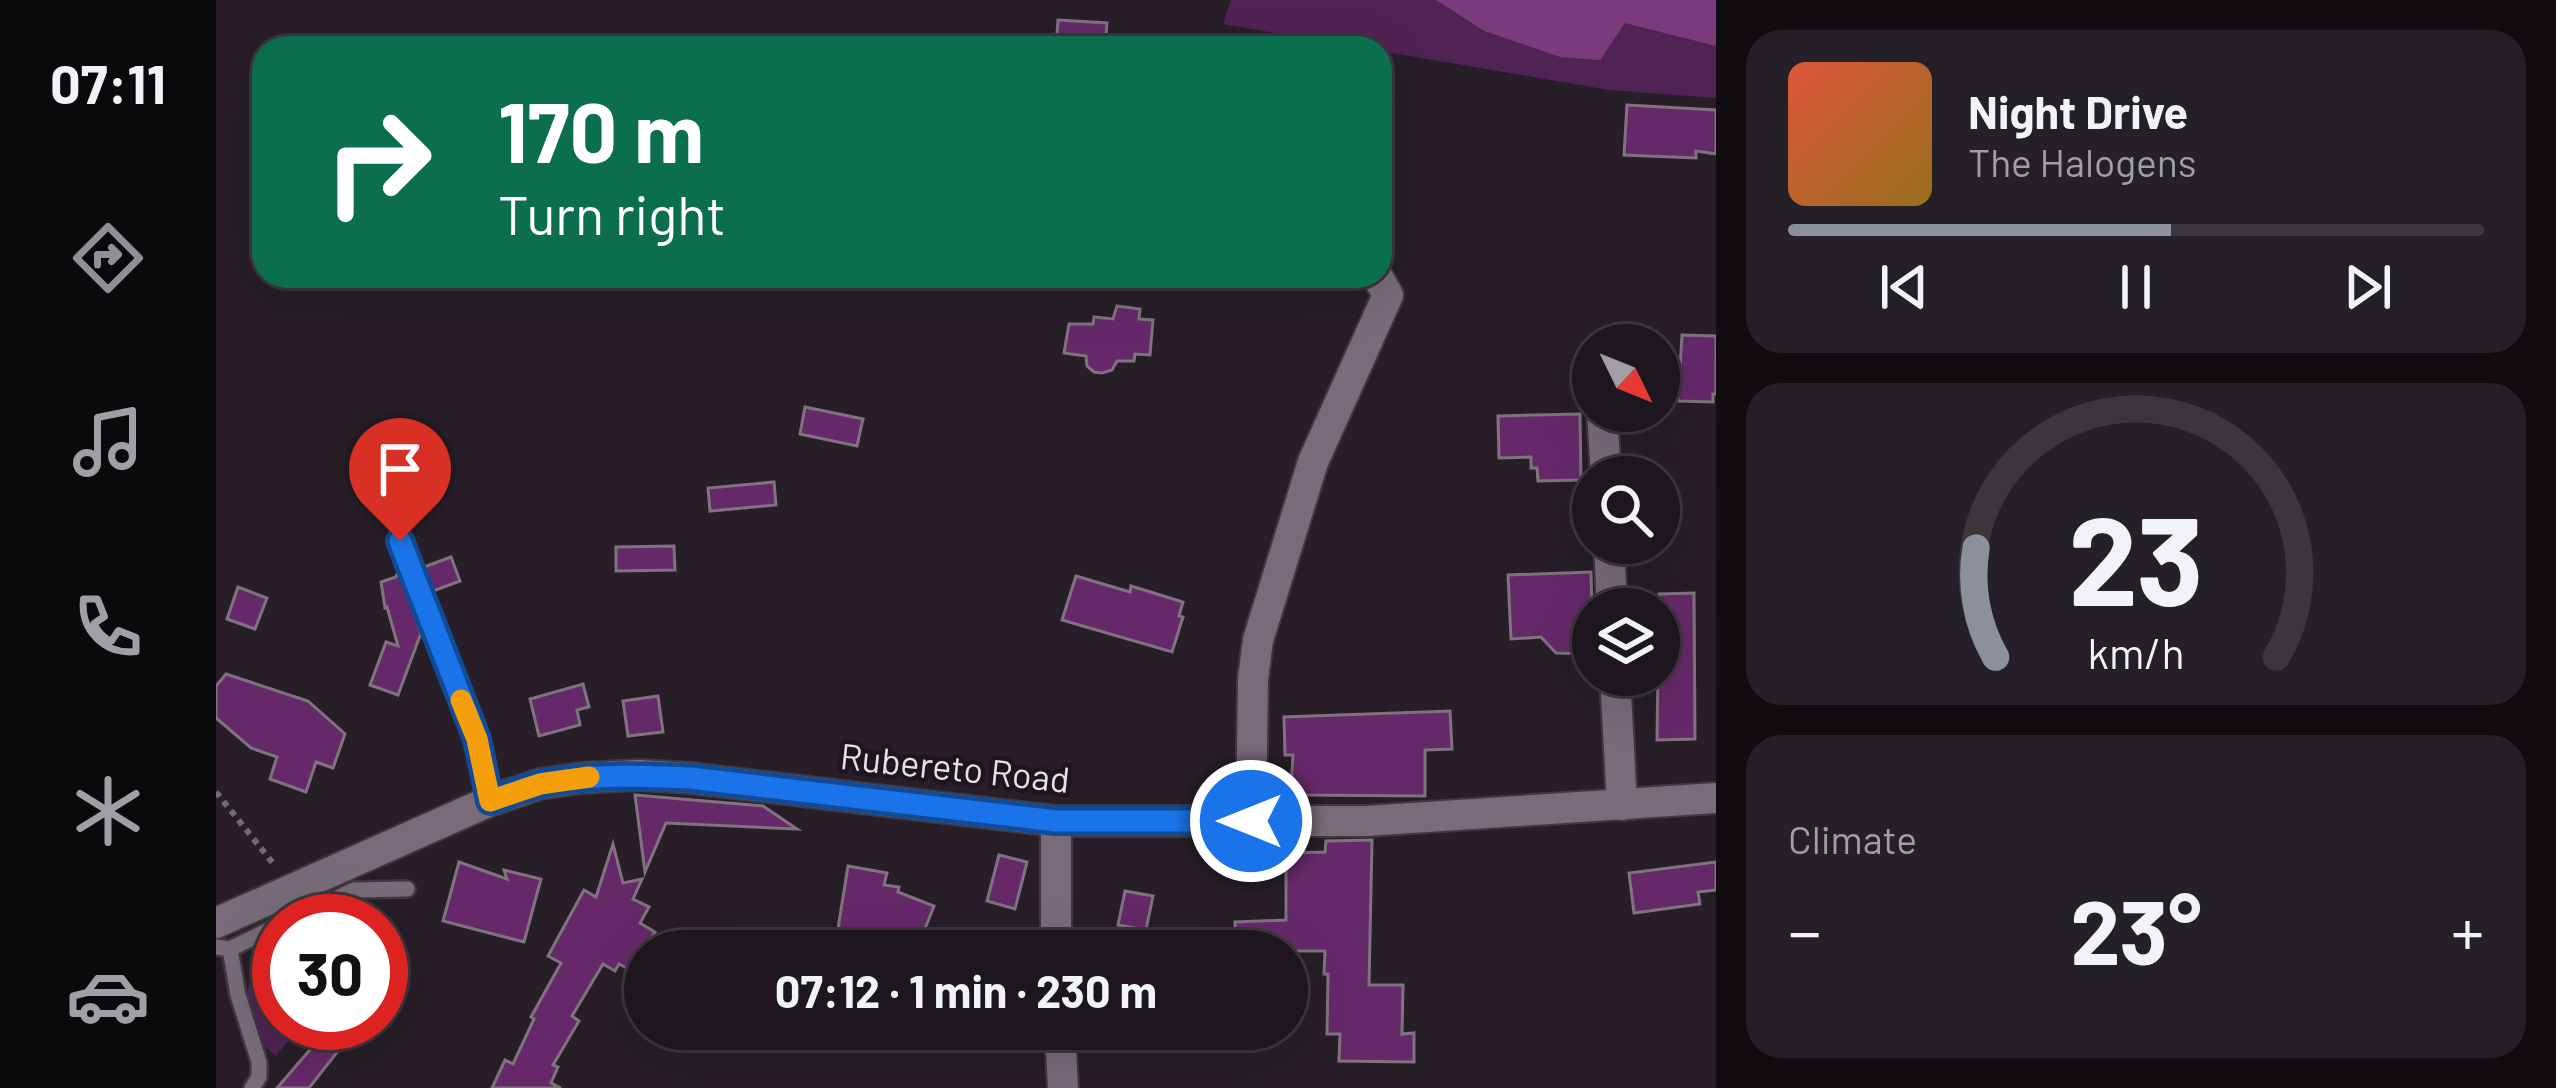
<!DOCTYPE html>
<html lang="en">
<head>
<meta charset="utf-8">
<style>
  :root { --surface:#1d161e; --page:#251f27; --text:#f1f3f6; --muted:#a09fa4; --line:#3b353c; --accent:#8c9099 }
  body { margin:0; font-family:Barlow,sans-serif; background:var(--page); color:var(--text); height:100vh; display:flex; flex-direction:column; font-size:45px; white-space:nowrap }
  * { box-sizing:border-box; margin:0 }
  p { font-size:39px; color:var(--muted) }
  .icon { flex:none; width:66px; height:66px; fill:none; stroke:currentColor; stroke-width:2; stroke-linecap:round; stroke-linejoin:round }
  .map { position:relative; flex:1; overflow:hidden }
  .details { display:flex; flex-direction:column; gap:30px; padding:30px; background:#100c10; width:840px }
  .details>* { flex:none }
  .hud { position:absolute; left:36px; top:36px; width:1140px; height:252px; border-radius:36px; box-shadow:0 12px 48px #0002,0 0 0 3px var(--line); background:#0b6e4f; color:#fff; overflow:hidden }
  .needle { width:78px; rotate:133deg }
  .buttons { position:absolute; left:1356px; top:324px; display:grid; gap:24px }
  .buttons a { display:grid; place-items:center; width:108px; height:108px; border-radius:50%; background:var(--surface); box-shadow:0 12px 48px #0002,0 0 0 3px var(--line); font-size:60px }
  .speed { position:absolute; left:36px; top:894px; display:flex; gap:24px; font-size:60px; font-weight:700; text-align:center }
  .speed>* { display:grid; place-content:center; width:156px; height:156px; border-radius:50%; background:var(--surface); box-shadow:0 12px 48px #0002,0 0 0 3px var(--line); line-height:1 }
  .speed .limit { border:18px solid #d22; background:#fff; color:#111 }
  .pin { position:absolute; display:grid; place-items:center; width:102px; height:102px; color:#fff; margin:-123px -51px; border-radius:50% 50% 50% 0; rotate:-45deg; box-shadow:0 0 12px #0007 }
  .pin .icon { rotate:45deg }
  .me { position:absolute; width:132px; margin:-66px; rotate:270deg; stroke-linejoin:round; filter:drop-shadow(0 0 9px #0008) }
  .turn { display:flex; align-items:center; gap:42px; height:252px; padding:0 48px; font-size:54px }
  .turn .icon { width:156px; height:156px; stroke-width:2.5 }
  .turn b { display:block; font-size:84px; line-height:102px }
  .big { font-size:90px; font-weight:700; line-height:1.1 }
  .details .card { flex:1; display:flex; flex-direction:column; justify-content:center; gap:18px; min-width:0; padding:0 42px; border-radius:36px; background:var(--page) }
  .details .dial { align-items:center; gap:0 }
  .dial svg { height:312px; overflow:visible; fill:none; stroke:var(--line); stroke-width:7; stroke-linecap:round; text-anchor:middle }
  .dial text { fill:var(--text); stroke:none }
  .song { display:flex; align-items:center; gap:36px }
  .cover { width:144px; height:144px; border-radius:18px; background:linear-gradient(135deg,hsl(10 70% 55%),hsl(40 70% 35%)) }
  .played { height:12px; border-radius:6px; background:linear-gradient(90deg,var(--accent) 55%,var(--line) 55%) }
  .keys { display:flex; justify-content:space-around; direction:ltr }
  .heat { display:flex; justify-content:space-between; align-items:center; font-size:66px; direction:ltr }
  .trip { position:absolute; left:408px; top:930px; width:684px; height:120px; border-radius:60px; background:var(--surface); box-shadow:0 12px 48px #0002,0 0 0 3px var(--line); font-weight:700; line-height:120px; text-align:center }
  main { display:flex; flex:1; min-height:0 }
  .tab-bar { display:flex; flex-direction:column; width:216px; justify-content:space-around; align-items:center; background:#0c090c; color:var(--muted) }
  .tab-bar .icon { width:84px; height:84px }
  .tab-bar .active { color:var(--accent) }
  .tab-bar b { font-size:54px; color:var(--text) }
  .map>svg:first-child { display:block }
  .green { fill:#512254 }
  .forest { fill:#793b7c }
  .building { fill:#652969; stroke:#7f737f; stroke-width:3 }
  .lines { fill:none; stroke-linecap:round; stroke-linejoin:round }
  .service-casing { stroke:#3f383f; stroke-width:20 }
  .minor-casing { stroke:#3f383f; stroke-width:34 }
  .path { stroke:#736b73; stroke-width:6; stroke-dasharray:6 6; stroke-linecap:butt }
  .service { stroke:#776c78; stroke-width:15 }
  .minor { stroke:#776c78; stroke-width:30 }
  .route-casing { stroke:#114b97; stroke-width:30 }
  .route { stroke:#1a73e8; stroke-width:21 }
  .slow { stroke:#f59e0b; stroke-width:21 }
  .labels { text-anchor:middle; stroke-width:9; stroke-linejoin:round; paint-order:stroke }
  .street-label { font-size:36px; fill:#e7e1e7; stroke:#1e151e }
</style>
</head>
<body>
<main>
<nav class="tab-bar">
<b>07:11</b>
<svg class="icon active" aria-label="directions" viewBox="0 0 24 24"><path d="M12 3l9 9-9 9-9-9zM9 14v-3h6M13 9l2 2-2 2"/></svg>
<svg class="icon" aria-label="music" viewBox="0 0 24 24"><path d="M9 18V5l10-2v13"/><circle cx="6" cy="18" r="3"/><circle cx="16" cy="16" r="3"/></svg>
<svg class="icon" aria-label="phone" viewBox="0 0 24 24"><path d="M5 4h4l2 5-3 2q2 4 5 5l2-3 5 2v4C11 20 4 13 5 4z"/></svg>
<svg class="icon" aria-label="climate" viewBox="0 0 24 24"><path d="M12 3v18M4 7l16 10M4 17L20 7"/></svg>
<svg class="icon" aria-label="car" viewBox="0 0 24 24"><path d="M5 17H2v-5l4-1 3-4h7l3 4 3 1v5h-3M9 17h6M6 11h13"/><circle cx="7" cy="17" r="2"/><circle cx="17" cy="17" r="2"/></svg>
</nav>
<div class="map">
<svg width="1500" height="1088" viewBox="0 0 1500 1088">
  <rect width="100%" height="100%" fill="#271e28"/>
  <!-- green -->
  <g class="green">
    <path d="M1015,0H1220L1268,31L1344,57L1409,22L1500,46V98L1393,90L1164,51V48H1147L1007,24Z"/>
    <path d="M63,935V1023H86L60,1056L24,1026C32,994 34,954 63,935Z"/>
  </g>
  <!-- forest -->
  <path class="forest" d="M1220,0H1500V46L1409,23L1384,60L1344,57L1268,31Z"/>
  <!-- building -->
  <g class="building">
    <path d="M842,20L891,23L889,48H840Z"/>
    <path d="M1411,105L1500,110V154L1480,151V158L1408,155Z"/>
    <path d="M901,306L924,309L923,319L937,320L934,355L919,354L918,361H901L896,370L886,373L878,372L871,366L870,356L848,353L853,324H877L878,317L897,319Z"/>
    <path d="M1466,335L1500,336V394H1497V402L1462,401Z"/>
    <path d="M589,407L647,419L641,446L584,434Z"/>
    <path d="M1364,414L1365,480L1322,481L1321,468H1315V457L1283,458L1282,416Z"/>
    <path d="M558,482L560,505L494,511L492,488Z"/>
    <path d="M458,546L459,570L400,571V547Z"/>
    <path d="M235,557L244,581L217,591L208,567Z"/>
    <path d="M183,569L205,633L182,695L154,685L170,642L182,646L171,607L169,608L165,582L180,577Z"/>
    <path d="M1375,572L1377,646L1370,654L1340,653L1325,637L1295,639L1292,575Z"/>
    <path d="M860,576L914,592L915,586L967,602L963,616L967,617L956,652L846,620Z"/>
    <path d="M22,587L51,598L39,629L11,619Z"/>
    <path d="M1478,593L1479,739L1441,740L1443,594Z"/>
    <path d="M10,674L92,701L129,734L117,768L100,762L90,792L54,779L61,757L35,748L0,718V686Z"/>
    <path d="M367,684L373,707L361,710L364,725L323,736L314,699Z"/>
    <path d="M442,696L447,732L412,736L407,701Z"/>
    <path d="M1234,711L1236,749L1209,750V796L1081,795L1075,787L1077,755H1069L1068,717Z"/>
    <path d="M419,795L547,806L581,829L450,823L429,872Z"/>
    <path d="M1156,840L1153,985H1187L1186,1034L1198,1033V1062L1123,1061L1124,1034H1111L1112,974H1108L1109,951H1020L1019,922L1070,920V853L1109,852L1110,841Z"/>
    <path d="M397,844L407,883L426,879L417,899L433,907L424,923L439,932L418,972L403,964L399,971L387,964L356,1016L363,1021L337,1065L342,1067L335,1083L345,1088H276L289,1060L297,1064L318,1019L315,1017L345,963L332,956L368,890L380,897Z"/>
    <path d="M783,855L811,862L799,909L771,901Z"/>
    <path d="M243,862L291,879L288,870L325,879L308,942L227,921Z"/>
    <path d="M1500,862V890L1482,892L1484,904L1418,913L1413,873Z"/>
    <path d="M632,866L671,873L668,885L683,887L682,892L718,906L700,951H647L619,947Z"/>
    <path d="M909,891L937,896L930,930L902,925Z"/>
    <path d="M117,1023H144L93,1088H61Z"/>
  </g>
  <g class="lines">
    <defs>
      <g id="service">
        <path d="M185,541L261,739L274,801"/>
        <path d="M73,921L138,890L191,889"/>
        <path d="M0,947L14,949L63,925"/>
        <path d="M14,949L22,995L43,1062V1077L36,1088"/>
      </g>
      <g id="minor">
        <path d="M1386,411L1390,477"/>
        <path d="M1393,543L1396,609"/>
        <path d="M1399,675L1406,805"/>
        <path d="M840,821V951"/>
        <path d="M1035,821L1037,679L1042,640L1097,462L1172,295L1161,276"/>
        <path d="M0,923L274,801L324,784L365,778L423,775L474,778L840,821H1150L1500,798"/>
        <path d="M844,1029L847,1088"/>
      </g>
    </defs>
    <!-- service casing -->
    <use href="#service" class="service-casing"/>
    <!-- minor casing -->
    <use href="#minor" class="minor-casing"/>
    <!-- path -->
    <path class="path" d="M0,792L60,867"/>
    <!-- service -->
    <use href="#service" class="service"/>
    <!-- minor -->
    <use href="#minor" class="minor"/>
  </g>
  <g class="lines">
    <defs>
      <path id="route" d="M184,541L261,739L274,801C292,795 310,787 329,783C377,774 426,776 474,778L840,821H1035"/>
    </defs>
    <!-- route casing -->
    <use href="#route" class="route-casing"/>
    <!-- route -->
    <use href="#route" class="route"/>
    <!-- slow -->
    <path class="slow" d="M245,700L261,739L274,801L324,784L373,777"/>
  </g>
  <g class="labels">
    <!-- street labels -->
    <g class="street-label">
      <text transform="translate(739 768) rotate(6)" y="13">Rubereto Road</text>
    </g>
  </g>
</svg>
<div class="buttons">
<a><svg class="needle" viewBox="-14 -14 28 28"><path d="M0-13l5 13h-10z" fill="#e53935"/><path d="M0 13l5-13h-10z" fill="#a09fa4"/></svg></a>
<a><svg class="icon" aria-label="search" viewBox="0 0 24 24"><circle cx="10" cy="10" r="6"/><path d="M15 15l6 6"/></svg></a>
<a><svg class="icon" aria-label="layers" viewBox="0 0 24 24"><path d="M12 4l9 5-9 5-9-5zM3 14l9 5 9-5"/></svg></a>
</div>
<div class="speed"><div class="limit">30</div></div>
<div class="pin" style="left:184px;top:541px;background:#d93025"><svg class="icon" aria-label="arrive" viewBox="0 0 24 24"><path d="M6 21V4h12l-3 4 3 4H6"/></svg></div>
<svg class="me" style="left:1035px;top:821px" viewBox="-20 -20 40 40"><circle r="17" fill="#1a73e8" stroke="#fff" stroke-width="3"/><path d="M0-11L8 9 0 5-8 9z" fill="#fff"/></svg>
<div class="trip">07:12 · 1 min · 230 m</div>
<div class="hud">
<div class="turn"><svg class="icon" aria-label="right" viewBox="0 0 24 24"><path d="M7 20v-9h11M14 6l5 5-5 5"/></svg><div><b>170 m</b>Turn right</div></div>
</div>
</div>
<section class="details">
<div class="card">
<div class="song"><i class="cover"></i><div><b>Night Drive</b><p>The Halogens</p></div></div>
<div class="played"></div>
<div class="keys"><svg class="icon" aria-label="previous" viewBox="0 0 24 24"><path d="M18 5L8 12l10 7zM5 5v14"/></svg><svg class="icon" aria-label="pause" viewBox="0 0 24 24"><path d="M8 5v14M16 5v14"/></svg><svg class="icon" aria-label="next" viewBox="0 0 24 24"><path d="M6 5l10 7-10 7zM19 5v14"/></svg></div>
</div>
<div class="card dial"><svg viewBox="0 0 100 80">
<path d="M14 69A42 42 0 1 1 86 69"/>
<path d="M14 69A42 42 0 0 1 9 41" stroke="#8c9099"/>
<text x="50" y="56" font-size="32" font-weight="700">23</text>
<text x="50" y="72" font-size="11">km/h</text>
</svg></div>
<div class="card"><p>Climate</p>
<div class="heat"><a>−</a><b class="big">23°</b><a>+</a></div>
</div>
</section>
</main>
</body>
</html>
